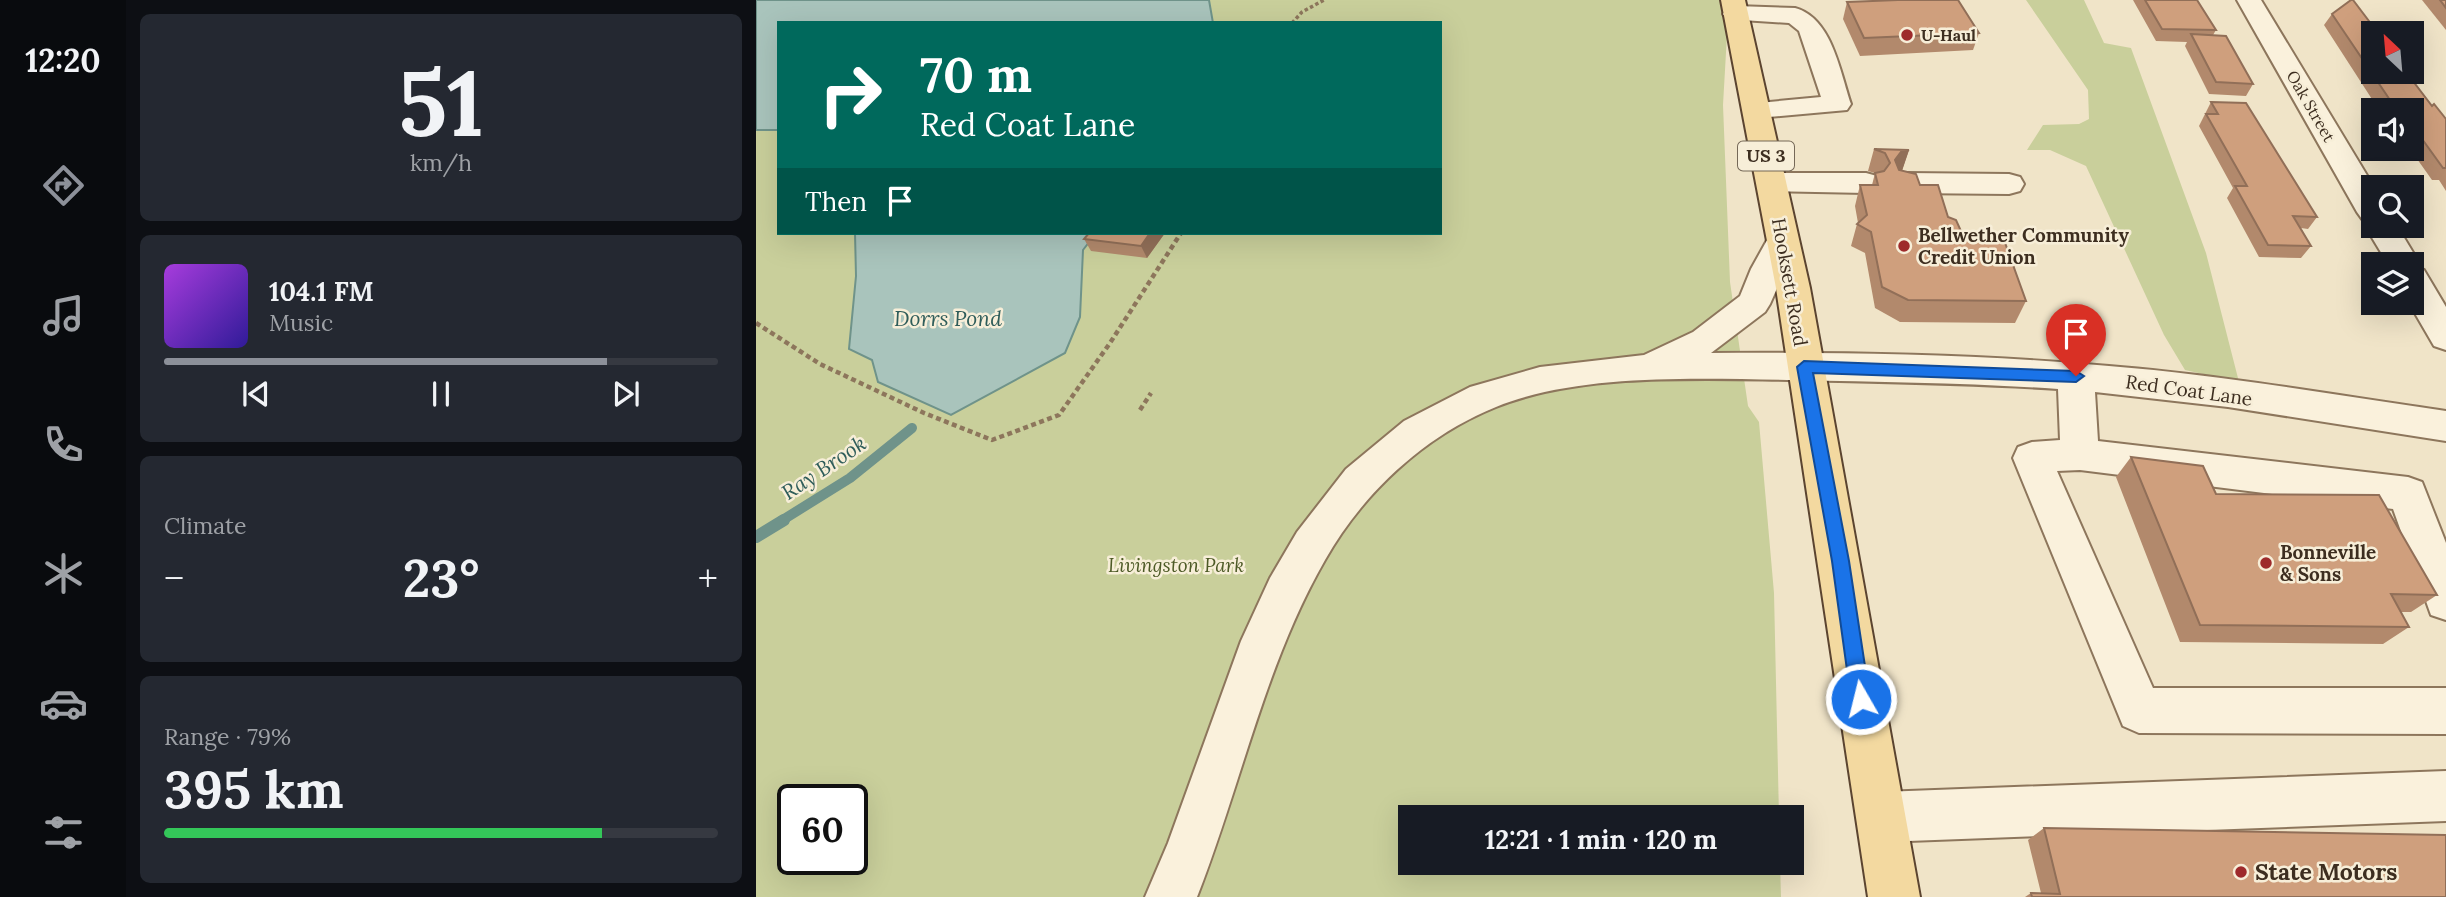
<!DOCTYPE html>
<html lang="en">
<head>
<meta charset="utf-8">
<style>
  :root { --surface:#171b24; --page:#242831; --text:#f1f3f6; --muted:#9ea1a6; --line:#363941; --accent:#8c9099 }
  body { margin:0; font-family:Lora,serif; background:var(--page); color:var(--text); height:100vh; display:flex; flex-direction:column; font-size:26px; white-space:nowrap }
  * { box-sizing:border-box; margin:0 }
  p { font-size:23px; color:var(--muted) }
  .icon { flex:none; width:38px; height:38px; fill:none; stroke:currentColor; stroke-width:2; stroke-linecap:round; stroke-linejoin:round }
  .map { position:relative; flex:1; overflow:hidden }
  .panel { display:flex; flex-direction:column; gap:14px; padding:14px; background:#0d0f14; width:630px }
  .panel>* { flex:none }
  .banner { position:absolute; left:21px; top:21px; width:665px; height:214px; border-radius:0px; box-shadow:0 7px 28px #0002; background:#00695c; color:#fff; overflow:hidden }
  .needle { width:46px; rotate:334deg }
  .controls { position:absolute; left:1605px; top:21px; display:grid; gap:14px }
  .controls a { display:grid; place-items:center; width:63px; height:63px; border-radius:0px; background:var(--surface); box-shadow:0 7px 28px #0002; font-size:35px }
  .speed { position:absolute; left:21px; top:784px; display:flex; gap:14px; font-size:35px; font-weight:700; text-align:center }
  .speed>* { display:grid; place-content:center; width:91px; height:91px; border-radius:50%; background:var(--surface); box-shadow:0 7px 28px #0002; line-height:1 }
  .speed .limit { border:4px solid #111; border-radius:10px; background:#fff; color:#111 }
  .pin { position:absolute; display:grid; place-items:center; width:60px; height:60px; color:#fff; margin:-72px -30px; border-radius:50% 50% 50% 0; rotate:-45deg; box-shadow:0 0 7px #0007 }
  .pin .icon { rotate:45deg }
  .me { position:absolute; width:77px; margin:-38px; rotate:352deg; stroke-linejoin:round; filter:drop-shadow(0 0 5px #0008) }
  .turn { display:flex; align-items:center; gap:24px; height:147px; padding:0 28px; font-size:32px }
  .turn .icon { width:91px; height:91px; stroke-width:2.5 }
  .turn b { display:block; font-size:49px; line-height:60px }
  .then { display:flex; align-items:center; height:66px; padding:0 28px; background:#0003; gap:14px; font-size:26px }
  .big { font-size:52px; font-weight:700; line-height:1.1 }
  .panel .tile { flex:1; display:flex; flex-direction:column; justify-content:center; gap:10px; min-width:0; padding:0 24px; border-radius:10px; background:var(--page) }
  .panel .dial { align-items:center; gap:0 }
  .dial b { font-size:91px; line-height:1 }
  .song { display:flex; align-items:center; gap:21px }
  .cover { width:84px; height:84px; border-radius:10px; background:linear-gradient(135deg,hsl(280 70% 55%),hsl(250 70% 35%)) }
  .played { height:7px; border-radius:4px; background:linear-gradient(90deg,var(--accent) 80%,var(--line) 80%) }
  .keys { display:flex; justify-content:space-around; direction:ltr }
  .heat { display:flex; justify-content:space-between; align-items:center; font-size:38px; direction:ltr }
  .charge { height:10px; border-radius:5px; background:linear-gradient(90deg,#34c759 79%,var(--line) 0) }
  .trip { position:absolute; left:642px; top:805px; width:406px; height:70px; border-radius:0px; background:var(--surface); box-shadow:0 7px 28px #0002; font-weight:700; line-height:70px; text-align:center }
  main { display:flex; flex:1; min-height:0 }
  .tabs { display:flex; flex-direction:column; width:126px; justify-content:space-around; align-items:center; background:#090b0e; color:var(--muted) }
  .tabs .icon { width:49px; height:49px }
  .tabs .current { color:var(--accent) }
  .tabs b { font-size:32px; color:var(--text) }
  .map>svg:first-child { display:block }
  .green { fill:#c9cf9b; fill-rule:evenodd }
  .water { fill:#a9c4bc; stroke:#6f938a; stroke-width:2 }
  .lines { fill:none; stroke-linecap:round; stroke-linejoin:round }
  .stream-far1 { stroke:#6f938a; stroke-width:10 }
  .stream { stroke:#6f938a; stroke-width:12 }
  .minor-casing { stroke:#8d765c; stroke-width:4 }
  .major-casing { stroke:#5b4430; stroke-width:4 }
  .path-far1 { stroke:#8d765c; stroke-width:3.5; stroke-dasharray:3.5 2.5; stroke-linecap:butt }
  .path { stroke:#8d765c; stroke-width:4.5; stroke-dasharray:5 3.5; stroke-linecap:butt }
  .minor { fill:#faf1dc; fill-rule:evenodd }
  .major { fill:#f3d9a0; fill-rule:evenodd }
  .wall { fill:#b2896c }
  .shaded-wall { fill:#916f58 }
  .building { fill:#cf9f7d; stroke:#916f58; stroke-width:2 }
  .route { fill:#1a73e8; stroke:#114b97; stroke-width:2 }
  .poi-dot { fill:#9e2a2b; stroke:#f7eed8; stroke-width:2.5 }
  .labels { text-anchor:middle; stroke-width:5; stroke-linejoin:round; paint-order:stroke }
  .far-poi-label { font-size:16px; font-weight:bold; fill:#3d2e20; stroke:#f7eed8; text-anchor:start }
  .far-street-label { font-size:16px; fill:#3d2e20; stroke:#f7eed8 }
  .shield { fill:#f7eed8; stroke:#756857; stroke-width:2 }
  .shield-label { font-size:18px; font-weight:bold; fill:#3d2e20 }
  .poi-label { font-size:19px; font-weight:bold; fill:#3d2e20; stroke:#f7eed8; text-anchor:start }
  .street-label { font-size:19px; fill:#3d2e20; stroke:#f7eed8 }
  .park-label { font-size:19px; font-style:italic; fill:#4d5a26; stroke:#f7eed8 }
  .water-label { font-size:21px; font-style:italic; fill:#2f5d5a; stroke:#f7eed8 }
  .near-poi-label { font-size:23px; font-weight:bold; fill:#3d2e20; stroke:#f7eed8; text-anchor:start }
</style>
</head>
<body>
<main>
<nav class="tabs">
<b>12:20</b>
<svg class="icon current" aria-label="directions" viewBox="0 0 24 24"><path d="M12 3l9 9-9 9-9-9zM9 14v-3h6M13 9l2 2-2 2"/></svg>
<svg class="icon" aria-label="music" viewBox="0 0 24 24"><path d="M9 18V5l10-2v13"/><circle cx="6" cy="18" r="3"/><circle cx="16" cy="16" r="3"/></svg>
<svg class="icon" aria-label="phone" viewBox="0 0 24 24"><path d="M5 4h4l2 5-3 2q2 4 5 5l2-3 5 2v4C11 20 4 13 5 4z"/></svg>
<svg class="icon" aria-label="climate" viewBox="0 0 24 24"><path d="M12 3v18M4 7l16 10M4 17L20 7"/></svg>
<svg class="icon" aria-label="car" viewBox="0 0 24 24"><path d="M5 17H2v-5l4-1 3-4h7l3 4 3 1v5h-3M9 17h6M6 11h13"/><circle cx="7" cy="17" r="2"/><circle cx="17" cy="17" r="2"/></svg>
<svg class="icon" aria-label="filters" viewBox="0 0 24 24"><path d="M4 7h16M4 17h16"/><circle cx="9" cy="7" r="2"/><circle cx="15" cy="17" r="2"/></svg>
</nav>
<section class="panel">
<div class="tile dial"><b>51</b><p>km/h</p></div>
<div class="tile">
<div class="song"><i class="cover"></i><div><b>104.1 FM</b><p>Music</p></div></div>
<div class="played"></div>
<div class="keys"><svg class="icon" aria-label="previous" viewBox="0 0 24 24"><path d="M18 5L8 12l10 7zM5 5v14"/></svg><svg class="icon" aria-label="pause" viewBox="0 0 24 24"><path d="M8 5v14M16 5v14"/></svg><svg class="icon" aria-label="next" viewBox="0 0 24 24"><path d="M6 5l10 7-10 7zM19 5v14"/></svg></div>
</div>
<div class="tile"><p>Climate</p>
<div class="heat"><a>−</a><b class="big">23°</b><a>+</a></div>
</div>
<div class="tile"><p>Range · 79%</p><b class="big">395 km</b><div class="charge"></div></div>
</section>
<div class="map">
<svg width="1690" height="897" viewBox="0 0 1690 897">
  <rect width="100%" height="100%" fill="#f0e4c8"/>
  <!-- green -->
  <g class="green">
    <path d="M0,0H973L967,105L974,282L992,406L1003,422L1018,593L1023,817H654V863H1024L1025,897H0ZM23,23H684V233H23ZM37,800H96V859H37Z"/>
    <path d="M1270,0H1328L1348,43L1375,48L1450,253L1483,382L1429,370L1408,335L1330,166L1294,150H1271L1287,125L1323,124L1333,119L1332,90Z"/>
  </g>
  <!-- water -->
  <g class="water">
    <path d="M0,0H453L457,23H23V130H0Z"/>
    <path d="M99,233H340L327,250L324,317L309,353L195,415L122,382L116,360L93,349L100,276Z"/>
  </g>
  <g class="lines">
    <!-- stream-far1 -->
    <path class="stream-far1" d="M25,521L94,478L156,428"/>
    <!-- stream -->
    <path class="stream" d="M0,537L28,520"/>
    <defs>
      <g id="minor">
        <path d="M1481,0H1505L1618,187L1617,226H1641L1664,264L1662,268L1668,270L1690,307V350L1678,346L1653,303H1656V264H1632L1609,226L1612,221L1606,219L1601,212Z"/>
        <path d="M980,6L1039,8C1076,18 1084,72 1095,104L1091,110L1002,118L992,116L988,110L992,104L1065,97L1043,31L1033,23L971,19L967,14L971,9Z"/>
        <path d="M1015,173H1110L1121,176L1125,183L1121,190L1110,193L1015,191L1004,189L1000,182L1004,175Z"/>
        <path d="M1150,173L1253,174L1264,177L1268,184L1264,191L1253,194L1150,193L1139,190L1135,183L1139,176Z"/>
        <path d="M1026,230L1037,233L1042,241L1014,304L1009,312L955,353C1088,352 1222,354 1353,366C1466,375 1578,395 1690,411V441L1472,407L1339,392L1342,441L1652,477L1666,482L1690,543V620L1675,615L1637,509L1324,470L1301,471L1397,688H1690V734L1383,733L1367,726L1257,458L1262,447L1276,442L1304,440L1302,389C1215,383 1128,382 1040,380C948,379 826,372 740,407C668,436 607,493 569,560C509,664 485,785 441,897H389L412,843L485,641L514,578L541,532L590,469L648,421L714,387L784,367L888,355L937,332L984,296L995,269L1015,233Z"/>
        <path d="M1690,771V821L1126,842L1108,835L1101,817L1108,799L1126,792Z"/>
      </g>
      <path id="major" d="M965,0H989L1054,288L1164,897H1112L1020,288Z"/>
    </defs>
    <!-- minor casing -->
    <use href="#minor" class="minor-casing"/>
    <!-- major casing -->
    <use href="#major" class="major-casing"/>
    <!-- path-far1 -->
    <path class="path-far1" d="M536,23L546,12L568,0"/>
    <!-- path -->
    <g class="path">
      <path d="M0,323L64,364L168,413L236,440L303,415L354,343L425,233"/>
      <path d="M384,410L395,393"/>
    </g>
    <!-- minor -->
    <use href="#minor" class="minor"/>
    <!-- major -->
    <use href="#major" class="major"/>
  </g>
  <!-- wall -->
  <g class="wall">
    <path d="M1377,0H1441L1460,30L1457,35L1497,84L1490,96L1453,94L1429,46L1431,42L1400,41Z"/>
    <path d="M1666,0H1690V30Z"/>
    <path d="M1091,2L1223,33L1217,50L1104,56L1087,19Z"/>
    <path d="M1576,14L1690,119V191L1683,180H1676L1654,149H1656V110H1623L1568,25Z"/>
    <path d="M1455,102L1561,217L1552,229L1545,228L1555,246L1545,258L1503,257L1471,198L1477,188L1443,126Z"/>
    <path d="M1118,149L1153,150L1146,170L1164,185L1192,217L1209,240L1270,301L1259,323L1144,322L1119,308L1109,253L1095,246L1101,224L1102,223L1099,206L1104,185H1116L1119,173L1112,171Z"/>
    <path d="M409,233L391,258L335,251L328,239Z"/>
    <path d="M1375,457L1681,595L1655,612H1645L1653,627L1627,644L1424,642L1360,477Z"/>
    <path d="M1288,828L1690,897H1269L1275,893H1285L1272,840Z"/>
  </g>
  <!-- shaded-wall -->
  <g class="shaded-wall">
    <path d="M1153,150L1146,171L1138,173L1139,160L1145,152Z"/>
    <path d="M394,233H409L391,258L385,246Z"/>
  </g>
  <!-- building -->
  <g class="building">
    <path d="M1142,0H1202L1223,33L1108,38L1091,2Z"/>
    <path d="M1389,0H1441L1460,30L1406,29Z"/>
    <path d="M1595,0H1597L1622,33H1617V72H1650L1676,106L1678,104L1690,119V168H1687L1656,125V110H1644L1637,100H1634L1576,14Z"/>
    <path d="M1684,0H1690V8Z"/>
    <path d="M1435,34L1470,36L1497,84L1460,82Z"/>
    <path d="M1455,102L1490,103L1561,217L1537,216L1555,246L1512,245L1479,186H1491L1450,114H1462Z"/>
    <path d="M1118,149L1153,150L1145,152L1139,160L1143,170L1160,174L1164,185H1182L1192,217L1200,220L1209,240H1248L1270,301L1152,300L1126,287L1115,232L1101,224L1111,215L1104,185H1122L1119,173L1128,171L1134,163L1129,153Z"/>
    <path d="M333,233H394L385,246L328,239Z"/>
    <path d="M1375,457L1447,466L1460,494L1623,495L1681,595L1635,594L1653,627L1444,625Z"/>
    <path d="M1288,828L1690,835V897H1276L1275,893L1304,894Z"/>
  </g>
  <!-- route -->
  <path class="route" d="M1048,361L1320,371L1328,376L1320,382L1057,373L1093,561L1114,699L1111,706L1105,709L1098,706L1095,699L1076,561L1041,367Z"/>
  <!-- markers -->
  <g class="poi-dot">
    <circle cx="1151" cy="35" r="7"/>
    <circle cx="1148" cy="246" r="7"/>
    <circle cx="1510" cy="563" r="7"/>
    <circle cx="1485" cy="872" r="7"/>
  </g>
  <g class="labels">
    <!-- far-poi labels -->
    <g class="far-poi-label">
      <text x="1165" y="41">U-Haul</text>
    </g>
    <!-- far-street labels -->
    <g class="far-street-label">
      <text transform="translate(1555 106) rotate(60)" y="6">Oak Street</text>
    </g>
    <!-- shield labels -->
    <rect class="shield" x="982" y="141.5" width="56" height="29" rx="5"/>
    <g class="shield-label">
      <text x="1010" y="162">US 3</text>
    </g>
    <!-- poi labels -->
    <g class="poi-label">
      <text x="1162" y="242">Bellwether Community<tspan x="1162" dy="22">Credit Union</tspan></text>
      <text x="1524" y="559">Bonneville<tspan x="1524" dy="22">&amp; Sons</tspan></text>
    </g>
    <!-- street labels -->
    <g class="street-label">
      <text transform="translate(1034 282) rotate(80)" y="7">Hooksett Road</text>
      <text transform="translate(1433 390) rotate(8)" y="7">Red Coat Lane</text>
    </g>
    <!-- park labels -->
    <g class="park-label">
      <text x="420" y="572">Livingston Park</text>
    </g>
    <!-- water labels -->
    <g class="water-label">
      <text x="192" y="326">Dorrs Pond</text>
      <text transform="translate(68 468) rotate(-34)" y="7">Ray Brook</text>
    </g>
    <!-- near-poi labels -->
    <g class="near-poi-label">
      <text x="1499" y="880">State Motors</text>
    </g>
  </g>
</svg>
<div class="controls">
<a><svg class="needle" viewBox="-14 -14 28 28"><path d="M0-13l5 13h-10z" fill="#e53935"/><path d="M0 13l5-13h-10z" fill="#9ea1a6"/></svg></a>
<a><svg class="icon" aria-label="sound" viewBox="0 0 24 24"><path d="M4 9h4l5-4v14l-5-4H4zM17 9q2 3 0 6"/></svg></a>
<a><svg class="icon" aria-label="search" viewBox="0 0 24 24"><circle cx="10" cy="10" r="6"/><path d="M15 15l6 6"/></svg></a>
<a><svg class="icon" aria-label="layers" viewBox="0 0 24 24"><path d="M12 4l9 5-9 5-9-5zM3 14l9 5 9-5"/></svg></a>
</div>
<div class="speed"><div class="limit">60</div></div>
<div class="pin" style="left:1320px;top:376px;background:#d93025"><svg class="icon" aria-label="arrive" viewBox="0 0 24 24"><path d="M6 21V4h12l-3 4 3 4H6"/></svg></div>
<svg class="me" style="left:1105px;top:699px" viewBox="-20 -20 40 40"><circle r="17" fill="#1a73e8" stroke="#fff" stroke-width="3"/><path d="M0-11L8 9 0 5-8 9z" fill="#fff"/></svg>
<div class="trip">12:21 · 1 min · 120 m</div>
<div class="banner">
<div class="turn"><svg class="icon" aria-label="right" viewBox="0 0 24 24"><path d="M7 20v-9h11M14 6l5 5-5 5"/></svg><div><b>70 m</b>Red Coat Lane</div></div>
<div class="then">Then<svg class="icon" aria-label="arrive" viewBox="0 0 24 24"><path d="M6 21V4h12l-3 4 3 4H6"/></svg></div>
</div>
</div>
</main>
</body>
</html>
